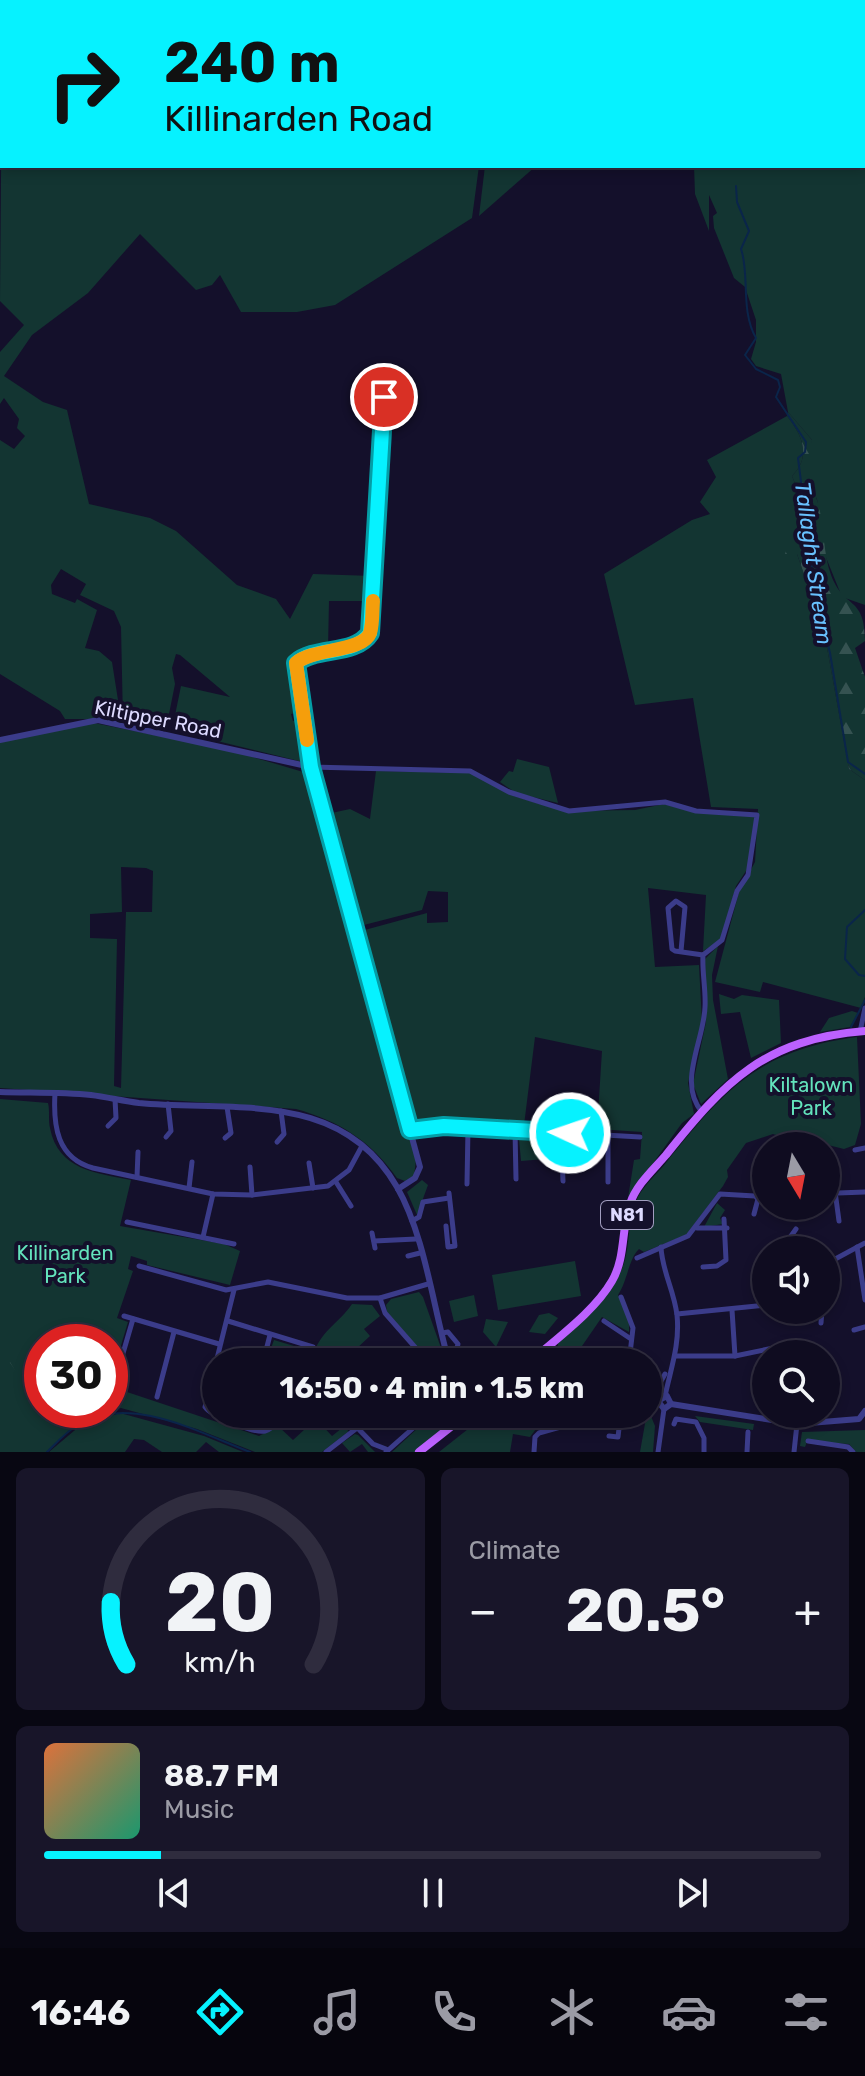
<!DOCTYPE html>
<html lang="en">
<head>
<meta charset="utf-8">
<style>
  :root { --surface:#0f0c20; --page:#181529; --text:#f1f3f6; --muted:#9b9ba5; --line:#2f2c3e; --accent:#06f2ff }
  body { margin:0; font-family:Rubik,sans-serif; background:var(--page); color:var(--text); height:100vh; display:flex; flex-direction:column; font-size:30px; white-space:nowrap }
  * { box-sizing:border-box; margin:0 }
  p { font-size:26px; color:var(--muted) }
  .icon { flex:none; width:44px; height:44px; fill:none; stroke:currentColor; stroke-width:2; stroke-linecap:round; stroke-linejoin:round }
  .map { position:relative; height:1452px; overflow:hidden }
  .sheet { display:flex; flex-direction:column; gap:16px; padding:16px; background:#080712; flex:1 }
  .sheet>* { flex:none }
  .top-card { position:absolute; left:0px; top:0px; width:866px; height:168px; box-shadow:0 4px 12px #0003,0 0 0 2px var(--line); background:#06f2ff; color:#111; overflow:hidden }
  .needle { width:52px; rotate:170deg }
  .tools { position:absolute; left:752px; top:1132px; display:grid; gap:16px }
  .tools a { display:grid; place-items:center; width:88px; height:88px; border-radius:50%; background:var(--surface); box-shadow:0 4px 12px #0003,0 0 0 2px var(--line); font-size:40px }
  .speed { position:absolute; left:24px; top:1324px; display:flex; gap:16px; font-size:40px; font-weight:700; text-align:center }
  .speed>* { display:grid; place-content:center; width:104px; height:104px; border-radius:50%; background:var(--surface); box-shadow:0 4px 12px #0003,0 0 0 2px var(--line); line-height:1 }
  .speed .limit { border:12px solid #d22; background:#fff; color:#111 }
  .pin { position:absolute; display:grid; place-items:center; width:68px; height:68px; color:#fff; margin:-34px; border:4px solid #fff; border-radius:50%; box-shadow:0 2px 8px #0007 }
  .me { position:absolute; width:88px; margin:-44px; rotate:273deg; stroke-linejoin:round; filter:drop-shadow(0 0 6px #0008) }
  .turn { display:flex; align-items:center; gap:28px; height:168px; padding:0 32px; font-size:36px }
  .turn .icon { width:104px; height:104px; stroke-width:2.5 }
  .turn b { display:block; font-size:56px; line-height:68px }
  .big { font-size:60px; font-weight:700; line-height:1.1 }
  .sheet .widget { flex:1; display:flex; flex-direction:column; justify-content:center; gap:12px; min-width:0; padding:0 28px; border-radius:12px; background:var(--page) }
  .sheet .dial { align-items:center; gap:0 }
  .dial svg { height:208px; overflow:visible; fill:none; stroke:var(--line); stroke-width:7; stroke-linecap:round; text-anchor:middle }
  .dial text { fill:var(--text); stroke:none }
  .song { display:flex; align-items:center; gap:24px }
  .cover { width:96px; height:96px; border-radius:12px; background:linear-gradient(135deg,hsl(20 70% 55%),hsl(160 70% 35%)) }
  .played { height:8px; border-radius:4px; background:linear-gradient(90deg,var(--accent) 15%,var(--line) 15%) }
  .keys { display:flex; justify-content:space-around; direction:ltr }
  .heat { display:flex; justify-content:space-between; align-items:center; font-size:44px; direction:ltr }
  .sheet .tiles { flex:1; display:grid; gap:16px; grid-template-columns:1fr 1fr }
  .widget:last-child { grid-column:span 2 }
  .trip { position:absolute; left:202px; top:1348px; width:460px; height:80px; border-radius:40px; background:var(--surface); box-shadow:0 4px 12px #0003,0 0 0 2px var(--line); font-weight:700; line-height:80px; text-align:center }
  .tabs { display:flex; height:128px; justify-content:space-around; align-items:center; background:#06050d; color:var(--muted) }
  .tabs .icon { width:56px; height:56px }
  .tabs .on { color:var(--accent) }
  .tabs b { font-size:36px; color:var(--text) }
  .map>svg:first-child { display:block }
  .green { fill:#133532; fill-rule:evenodd }
  .forest { fill:url(#forest-firs) }
  .lines { fill:none; stroke-linecap:round; stroke-linejoin:round }
  .stream { stroke:#0a254a; stroke-width:2 }
  .minor { stroke:#3b3c8a; stroke-width:5 }
  .tertiary { stroke:#3b3c8a; stroke-width:6 }
  .primary { stroke:#bc61ff; stroke-width:8 }
  .route-casing { stroke:#049da6; stroke-width:20 }
  .route { stroke:#06f2ff; stroke-width:14 }
  .slow { stroke:#f59e0b; stroke-width:14 }
  .labels { text-anchor:middle; stroke-width:8; stroke-linejoin:round; paint-order:stroke }
  .shield { fill:#14102b; stroke:#a19dbf; stroke-width:2 }
  .shield-label { font-size:18px; font-weight:bold; fill:#dddaff }
  .street-label { font-size:20px; fill:#dddaff; stroke:#14102b }
  .park-label { font-size:20px; fill:#63e3bc; stroke:#14102b }
  .water-label { font-size:22px; font-style:italic; fill:#68c1ff; stroke:#14102b }
</style>
</head>
<body>
<div class="map">
<svg width="865" height="1452" viewBox="0 0 865 1452">
  <defs>
    <pattern id="forest-firs" width="22" height="20" patternUnits="userSpaceOnUse" patternTransform="scale(2)"><rect width="22" height="20" fill="#133532"/><path d="M5 1l3.5 6h-7zM16 11l3.5 6h-7z" fill="#355251"/></pattern>
  </defs>
  <rect width="100%" height="100%" fill="#14102b"/>
  <!-- green -->
  <g class="green">
    <path d="M20,0H459L460,2H20Z"/>
    <path d="M466,0H593L594,2H467Z"/>
    <path d="M643,0H865V605L842,597L825,555L817,499L805,478L804,465L812,440L788,412L781,374L756,366L751,359L756,342V320L745,287L734,278L714,228L713,216L717,213L709,195V231L695,194L694,166H864V2Z"/>
    <path d="M2,58V166H479L472,218L335,305L297,312H241L220,275L212,285L196,290L140,234L88,293L32,335L4,376L43,402L67,410L89,504L150,518L176,531L237,585L276,599L290,619L313,574L373,576L371,601H329L328,648L299,654L294,659L300,712L291,714L293,721L301,720L307,763L172,730L181,686L230,697L180,655L176,654L172,668L175,684L166,729L123,721L121,627L114,611L80,595L86,584L61,569L51,585L52,594L75,603L77,599L97,610L85,648L99,651L112,662L118,700L113,719H65L60,711L0,674V440L14,449L25,436L17,428L19,419L4,398L0,404V352L24,325L0,301Z"/>
    <path d="M485,166H536L479,216Z"/>
    <path d="M787,416C802,435 812,456 792,476L805,507L808,532L799,534L797,554L824,631L849,769L865,780V997L861,1008L763,982L760,992L715,982L739,892L755,862L758,809L711,807L693,698L635,705L604,574L692,520L710,514L700,502L716,477L707,460Z"/>
    <path d="M94,723L229,750L310,774L416,1160L414,1176L405,1181L397,1178C371,1141 339,1121 296,1109L0,1088V742C31,736 62,725 94,723ZM121,867L146,868L153,871L152,912H126L121,1088L114,1086L117,939L90,938V914L122,912Z"/>
    <path d="M517,759L549,767L558,803L516,793L500,782L509,771L513,772Z"/>
    <path d="M376,771L471,773L514,796L563,811L635,810L664,804L693,812L758,816L752,862L736,886L721,940L703,951L706,895L648,888L655,967L699,965L702,1021L688,1083L694,1114L682,1123L628,1198L634,1160L640,1159L642,1132L597,1129L602,1051L535,1037L524,1125L411,1120L361,931L427,913V923L448,922V892L428,891L422,910L360,926L327,814L350,809L370,819Z"/>
    <path d="M718,946L712,975L713,1000L728,1079L701,1104L693,1084L706,1022L705,959Z"/>
    <path d="M719,994L734,999L742,995L779,1000L781,1043L751,1058L740,1012L721,1014Z"/>
    <path d="M852,1011L858,1013L850,1027L820,1032L829,1018Z"/>
    <path d="M857,1037L861,1124L855,1145L844,1149L828,1145L809,1146L773,1134L746,1143L727,1170L728,1177L723,1186L686,1235L644,1252L639,1249C628,1260 628,1280 618,1295L629,1317V1332L602,1317L582,1346V1355L589,1362H578L558,1351V1342C581,1318 614,1295 624,1263C631,1241 627,1219 638,1197C645,1184 656,1175 665,1164C724,1090 759,1050 857,1037Z"/>
    <path d="M0,1099L48,1103C50,1111 48,1120 50,1128C58,1170 96,1173 131,1180L120,1226L224,1244L240,1251L230,1285L147,1265V1261L131,1256L128,1269L133,1271L117,1318L128,1322L110,1382V1342H42V1410H110V1390L118,1389L259,1436L278,1426L293,1440L316,1419L332,1436L347,1424L348,1432L322,1452H255L197,1429L121,1408L79,1421L46,1452H0Z"/>
    <path d="M525,1135L556,1139L558,1158L521,1161L519,1138Z"/>
    <path d="M422,1180L428,1185L417,1215L407,1192Z"/>
    <path d="M717,1203L725,1210L720,1218L723,1224L704,1227Z"/>
    <path d="M575,1261L581,1296L498,1310L492,1275Z"/>
    <path d="M419,1292L423,1297L446,1362H430L387,1312L386,1305L391,1299Z"/>
    <path d="M474,1295L478,1316L454,1322L449,1301Z"/>
    <path d="M352,1304L372,1305L380,1316L364,1329L370,1336L356,1349L351,1346L343,1354L349,1362H266L274,1340L314,1352C324,1328 339,1323 352,1304Z"/>
    <path d="M549,1313L558,1318L545,1334L529,1332L539,1315Z"/>
    <path d="M486,1319L508,1322L496,1347L483,1332Z"/>
    <path d="M648,1409L655,1426L653,1452H640L646,1418L630,1414H648Z"/>
    <path d="M120,1413L204,1436L243,1452H219L206,1442L196,1452H162L144,1440L134,1439L125,1452H49L81,1425Z"/>
    <path d="M238,1414H277L262,1426L237,1417Z"/>
    <path d="M433,1414H462L416,1452H392Z"/>
    <path d="M487,1414H588L536,1429L530,1437L513,1434L510,1452H439Z"/>
    <path d="M695,1416L754,1424L753,1430L700,1422Z"/>
    <path d="M865,1430V1452H856L849,1444L807,1442L805,1447L800,1446L802,1432Z"/>
    <path d="M355,1434L358,1435L375,1452H368L362,1444L350,1452L342,1443Z"/>
  </g>
  <!-- forest -->
  <g class="forest">
    <path d="M788,412L812,440C812,451 805,459 805,469C805,482 813,486 816,497C825,522 822,550 831,575C844,610 865,595 865,641L855,648L865,677V780L849,769L824,631L797,554L779,572L791,536L808,531L805,507L792,476C812,456 802,435 787,416Z"/>
    <path d="M12,1356L37,1372L35,1385L29,1389L8,1360Z"/>
  </g>
  <g class="lines">
    <!-- stream -->
    <g class="stream">
      <path d="M736,186L737,202L749,231L741,249C750,274 740,310 756,338L745,355L756,369L778,380L780,387L776,397L806,442L805,452L798,458L815,592L830,653L848,762L865,774"/>
      <path d="M865,910L847,927L845,959L859,975L865,976"/>
      <path d="M851,1027L865,1000"/>
      <path d="M47,1452C57,1442 67,1431 79,1424C131,1394 200,1433 250,1452"/>
    </g>
    <!-- minor -->
    <g class="minor">
      <path d="M17,2L18,0"/>
      <path d="M0,53L2,50"/>
      <path d="M384,397L370,633C354,655 316,646 296,663L311,767L470,771L509,792L569,811L665,802L696,811L757,815L748,875L737,891L722,940L703,955C702,973 706,990 705,1007C704,1041 677,1083 702,1112"/>
      <path d="M681,951L685,907L676,901L668,908L672,949L675,951L703,955"/>
      <path d="M860,1032L865,1008"/>
      <path d="M55,1093C53,1126 57,1158 93,1168L213,1194L252,1195L328,1186L349,1170L362,1146"/>
      <path d="M108,1126L116,1118L115,1099"/>
      <path d="M410,1130L444,1126L640,1137"/>
      <path d="M515,1131L516,1179"/>
      <path d="M561,1133L563,1181"/>
      <path d="M608,1135V1182"/>
      <path d="M166,1137L171,1131L168,1104"/>
      <path d="M225,1138L231,1133L227,1107"/>
      <path d="M277,1142L284,1134L281,1111"/>
      <path d="M855,1150L865,1148"/>
      <path d="M309,1163L313,1188"/>
      <path d="M250,1167L252,1195"/>
      <path d="M832,1169L839,1221"/>
      <path d="M137,1177L138,1152"/>
      <path d="M336,1182L351,1206"/>
      <path d="M467,1184L468,1128"/>
      <path d="M189,1188L192,1162"/>
      <path d="M838,1193L865,1192"/>
      <path d="M758,1199L766,1197"/>
      <path d="M412,1221L419,1217L423,1202L449,1198"/>
      <path d="M127,1222L234,1244"/>
      <path d="M446,1226L448,1247L455,1246L449,1193"/>
      <path d="M697,1228H727"/>
      <path d="M372,1233L375,1248"/>
      <path d="M203,1237L213,1194"/>
      <path d="M374,1241L416,1239"/>
      <path d="M661,1247C662,1271 674,1290 677,1315C680,1344 671,1368 665,1396"/>
      <path d="M857,1247L865,1300"/>
      <path d="M781,1250L796,1229"/>
      <path d="M408,1256L420,1253"/>
      <path d="M637,1258L688,1236L720,1194L755,1196L758,1199L754,1214"/>
      <path d="M826,1264L865,1243"/>
      <path d="M139,1266L226,1290L268,1282L347,1298H380L428,1284"/>
      <path d="M703,1267L717,1266L726,1260L724,1219"/>
      <path d="M234,1290L205,1407C210,1415 255,1434 265,1431C273,1429 280,1420 286,1414"/>
      <path d="M621,1297L633,1328L629,1362"/>
      <path d="M380,1298L385,1313L428,1362"/>
      <path d="M732,1310L735,1356"/>
      <path d="M677,1314L766,1305"/>
      <path d="M124,1316L219,1344"/>
      <path d="M228,1321L313,1347"/>
      <path d="M604,1321L631,1339"/>
      <path d="M821,1323L822,1310"/>
      <path d="M854,1330L865,1327"/>
      <path d="M442,1333L448,1332L458,1344L454,1359L449,1360"/>
      <path d="M351,1354L360,1362"/>
      <path d="M676,1356H735L793,1344"/>
      <path d="M263,1362L270,1335"/>
      <path d="M114,1384L133,1319"/>
      <path d="M648,1391L656,1390L665,1374"/>
      <path d="M157,1397L174,1332"/>
      <path d="M344,1414L373,1444L386,1449"/>
      <path d="M409,1414L419,1424"/>
      <path d="M674,1424L676,1419L696,1422L704,1438V1452"/>
      <path d="M609,1436L618,1437L620,1420L612,1414"/>
      <path d="M808,1441L848,1447L853,1452"/>
      <path d="M326,1452L357,1428"/>
      <path d="M386,1452L429,1414"/>
      <path d="M534,1452L535,1437L539,1433L607,1414"/>
      <path d="M658,1452L664,1409"/>
      <path d="M747,1452L748,1432"/>
      <path d="M794,1452L797,1424"/>
    </g>
    <!-- tertiary -->
    <g class="tertiary">
      <path d="M0,740L98,720L311,767L420,1167L415,1178L398,1189"/>
      <path d="M0,1092C30,1093 61,1092 91,1095C107,1097 123,1101 139,1103C234,1112 341,1089 397,1187C425,1236 433,1307 449,1362"/>
      <path d="M546,1348L571,1362"/>
      <path d="M648,1400L658,1401L667,1396L671,1404"/>
      <path d="M658,1401L664,1409L671,1404L797,1424L859,1419L865,1411"/>
    </g>
    <!-- primary -->
    <g class="primary">
      <path d="M530,1362C557,1338 594,1312 612,1281C626,1257 621,1229 630,1204C636,1185 653,1170 666,1155C725,1081 765,1039 865,1031"/>
      <path d="M419,1452L467,1414"/>
    </g>
  </g>
  <g class="lines">
    <defs>
      <path id="route" d="M384,397L370,633C355,656 316,646 296,663L311,767L410,1130L444,1126L570,1133"/>
    </defs>
    <!-- route casing -->
    <use href="#route" class="route-casing"/>
    <!-- route -->
    <use href="#route" class="route"/>
    <!-- slow -->
    <path class="slow" d="M307,740L296,663C313,648 363,652 370,633C373,623 372,611 373,601"/>
  </g>
  <g class="labels">
    <!-- shield labels -->
    <rect class="shield" x="601" y="1201" width="52" height="28" rx="6"/>
    <g class="shield-label">
      <text x="627" y="1221">N81</text>
    </g>
    <!-- street labels -->
    <g class="street-label">
      <text transform="translate(158 719) rotate(11)" y="7">Kiltipper Road</text>
    </g>
    <!-- park labels -->
    <g class="park-label">
      <text x="811" y="1092">Kiltalown<tspan x="811" dy="23">Park</tspan></text>
      <text x="65" y="1260">Killinarden<tspan x="65" dy="23">Park</tspan></text>
    </g>
    <!-- water labels -->
    <g class="water-label">
      <text transform="translate(814 563) rotate(82)" y="8">Tallaght Stream</text>
    </g>
  </g>
</svg>
<div class="tools">
<a><svg class="needle" viewBox="-14 -14 28 28"><path d="M0-13l5 13h-10z" fill="#e53935"/><path d="M0 13l5-13h-10z" fill="#9b9ba5"/></svg></a>
<a><svg class="icon" aria-label="sound" viewBox="0 0 24 24"><path d="M4 9h4l5-4v14l-5-4H4zM17 9q2 3 0 6"/></svg></a>
<a><svg class="icon" aria-label="search" viewBox="0 0 24 24"><circle cx="10" cy="10" r="6"/><path d="M15 15l6 6"/></svg></a>
</div>
<div class="speed"><div class="limit">30</div></div>
<div class="pin" style="left:384px;top:397px;background:#d93025"><svg class="icon" aria-label="arrive" viewBox="0 0 24 24"><path d="M6 21V4h12l-3 4 3 4H6"/></svg></div>
<svg class="me" style="left:570px;top:1133px" viewBox="-20 -20 40 40"><circle r="17" fill="#06f2ff" stroke="#fff" stroke-width="3"/><path d="M0-11L8 9 0 5-8 9z" fill="#fff"/></svg>
<div class="trip">16:50 · 4 min · 1.5 km</div>
<div class="top-card">
<div class="turn"><svg class="icon" aria-label="right" viewBox="0 0 24 24"><path d="M7 20v-9h11M14 6l5 5-5 5"/></svg><div><b>240 m</b>Killinarden Road</div></div>
</div>
</div>
<section class="sheet">
<div class="tiles">
<div class="widget dial"><svg viewBox="0 0 100 80">
<path d="M14 69A42 42 0 1 1 86 69"/>
<path d="M14 69A42 42 0 0 1 8 45" stroke="#06f2ff"/>
<text x="50" y="56" font-size="32" font-weight="700">20</text>
<text x="50" y="72" font-size="11">km/h</text>
</svg></div>
<div class="widget"><p>Climate</p>
<div class="heat"><a>−</a><b class="big">20.5°</b><a>+</a></div>
</div>
<div class="widget">
<div class="song"><i class="cover"></i><div><b>88.7 FM</b><p>Music</p></div></div>
<div class="played"></div>
<div class="keys"><svg class="icon" aria-label="previous" viewBox="0 0 24 24"><path d="M18 5L8 12l10 7zM5 5v14"/></svg><svg class="icon" aria-label="pause" viewBox="0 0 24 24"><path d="M8 5v14M16 5v14"/></svg><svg class="icon" aria-label="next" viewBox="0 0 24 24"><path d="M6 5l10 7-10 7zM19 5v14"/></svg></div>
</div>
</div>
</section>
<nav class="tabs">
<b>16:46</b>
<svg class="icon on" aria-label="directions" viewBox="0 0 24 24"><path d="M12 3l9 9-9 9-9-9zM9 14v-3h6M13 9l2 2-2 2"/></svg>
<svg class="icon" aria-label="music" viewBox="0 0 24 24"><path d="M9 18V5l10-2v13"/><circle cx="6" cy="18" r="3"/><circle cx="16" cy="16" r="3"/></svg>
<svg class="icon" aria-label="phone" viewBox="0 0 24 24"><path d="M5 4h4l2 5-3 2q2 4 5 5l2-3 5 2v4C11 20 4 13 5 4z"/></svg>
<svg class="icon" aria-label="climate" viewBox="0 0 24 24"><path d="M12 3v18M4 7l16 10M4 17L20 7"/></svg>
<svg class="icon" aria-label="car" viewBox="0 0 24 24"><path d="M5 17H2v-5l4-1 3-4h7l3 4 3 1v5h-3M9 17h6M6 11h13"/><circle cx="7" cy="17" r="2"/><circle cx="17" cy="17" r="2"/></svg>
<svg class="icon" aria-label="filters" viewBox="0 0 24 24"><path d="M4 7h16M4 17h16"/><circle cx="9" cy="7" r="2"/><circle cx="15" cy="17" r="2"/></svg>
</nav>
</body>
</html>
